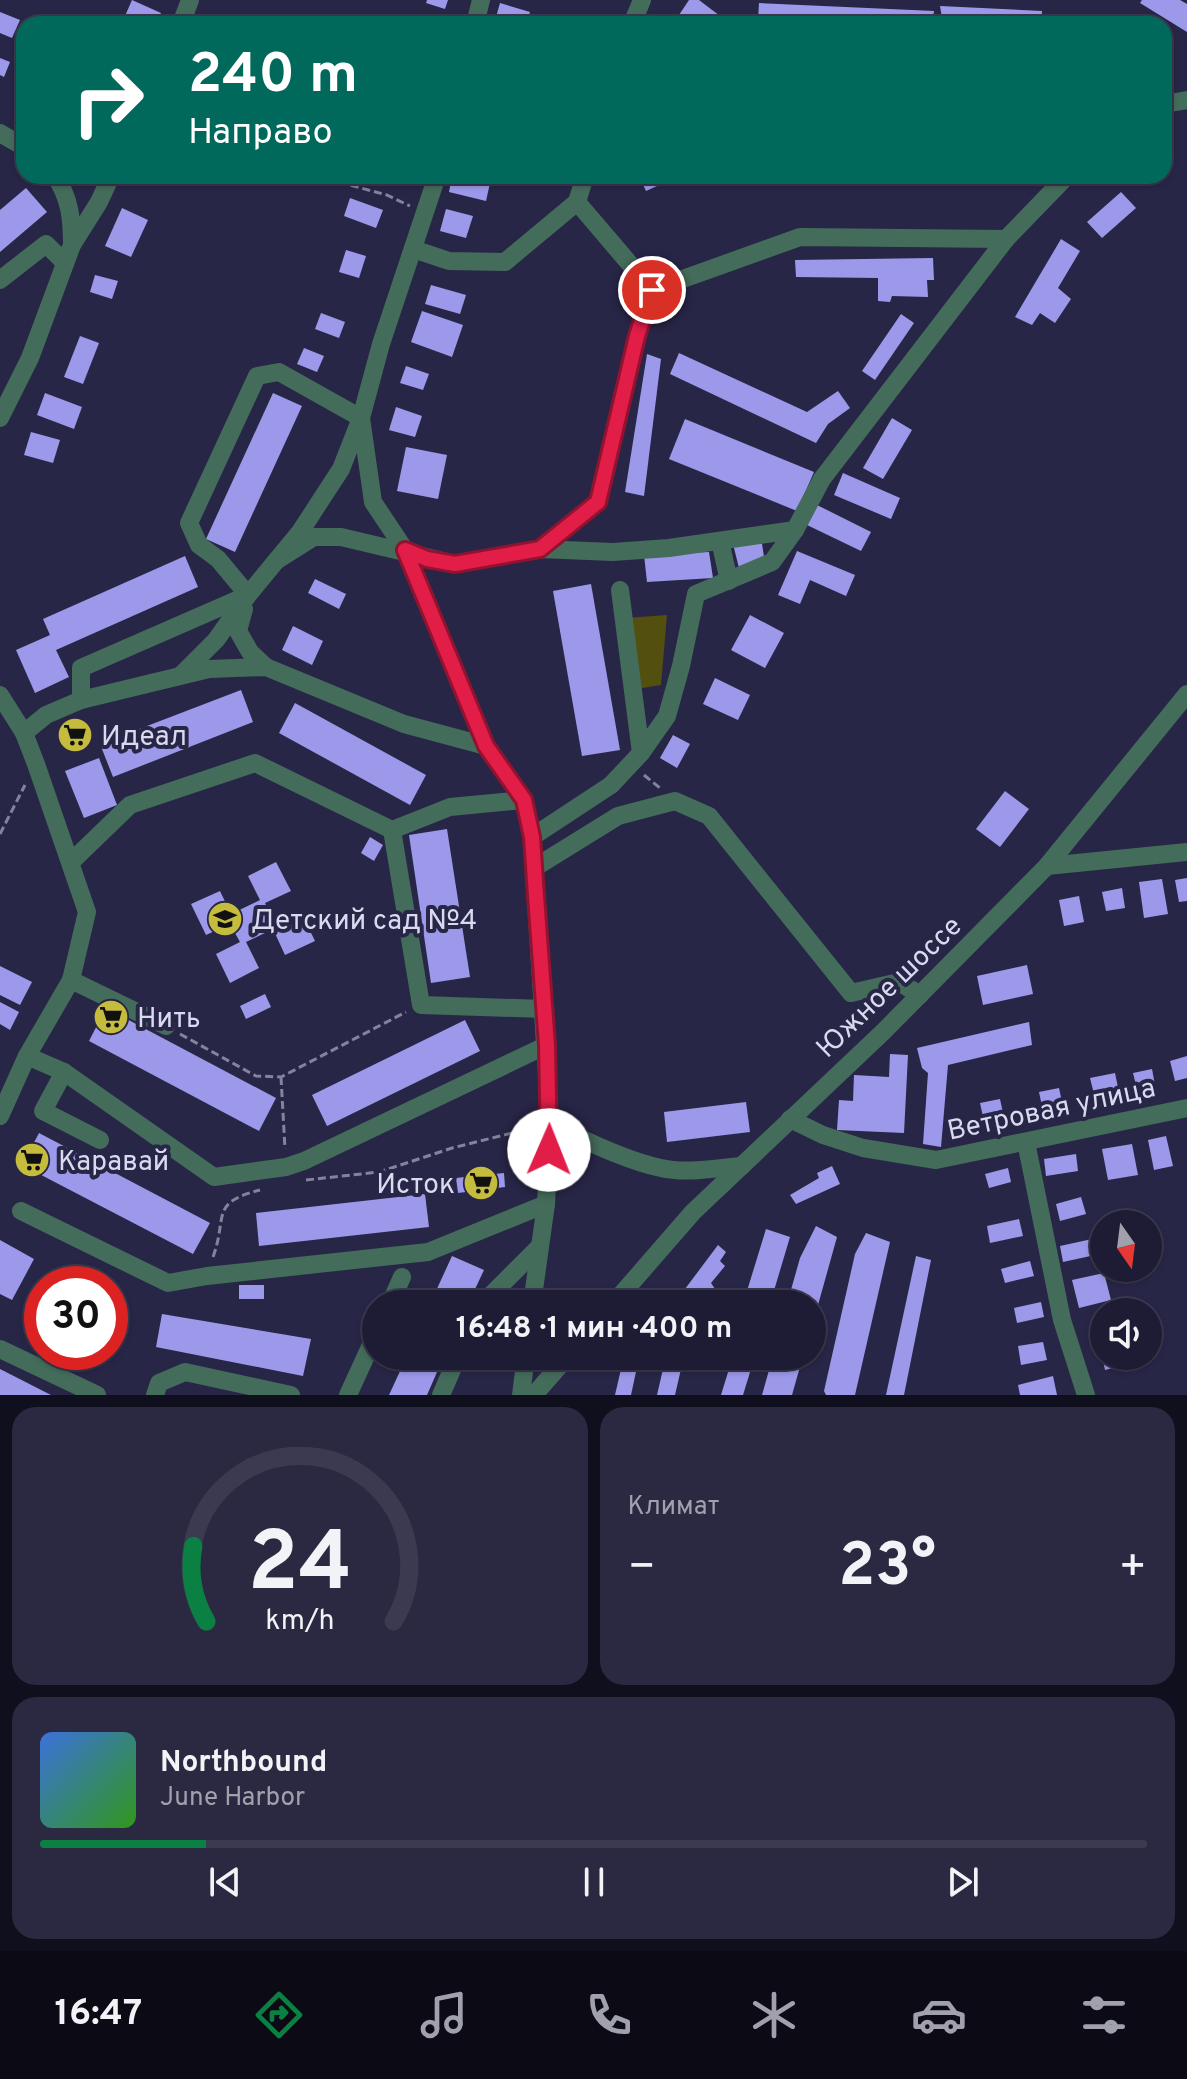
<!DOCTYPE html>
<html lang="ru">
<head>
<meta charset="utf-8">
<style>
  :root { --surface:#1e1c35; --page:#2b2941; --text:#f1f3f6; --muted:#a1a1ad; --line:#3c3a50; --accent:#0b8043 }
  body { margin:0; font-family:Overpass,sans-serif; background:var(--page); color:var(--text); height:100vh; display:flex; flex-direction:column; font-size:30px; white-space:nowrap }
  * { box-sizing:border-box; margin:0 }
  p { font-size:26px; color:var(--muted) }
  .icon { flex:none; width:44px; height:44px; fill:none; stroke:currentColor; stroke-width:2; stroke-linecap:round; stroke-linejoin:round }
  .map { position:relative; height:1395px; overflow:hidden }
  .details { display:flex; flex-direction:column; gap:12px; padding:12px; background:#100f1d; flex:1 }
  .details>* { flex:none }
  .top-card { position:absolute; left:16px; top:16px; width:1156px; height:168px; border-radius:24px; box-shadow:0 2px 6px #0004,0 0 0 2px var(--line); background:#00695c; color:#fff; overflow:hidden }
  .needle { width:52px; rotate:166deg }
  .fabs { position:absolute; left:1090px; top:1210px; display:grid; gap:16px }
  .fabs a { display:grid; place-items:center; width:72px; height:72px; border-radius:50%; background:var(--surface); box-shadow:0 2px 6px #0004,0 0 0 2px var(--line); font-size:40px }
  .speed { position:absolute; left:24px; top:1266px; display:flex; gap:16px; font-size:40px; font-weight:700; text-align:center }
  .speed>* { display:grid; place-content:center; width:104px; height:104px; border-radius:50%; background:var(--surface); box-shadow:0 2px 6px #0004,0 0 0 2px var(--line); line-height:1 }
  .speed .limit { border:12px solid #d22; background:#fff; color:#111 }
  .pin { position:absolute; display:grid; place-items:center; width:68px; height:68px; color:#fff; margin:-34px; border:4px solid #fff; border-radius:50%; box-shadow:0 2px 8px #0007 }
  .me { position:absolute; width:88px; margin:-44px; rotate:1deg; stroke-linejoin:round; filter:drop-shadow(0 0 6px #0008) }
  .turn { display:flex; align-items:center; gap:28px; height:168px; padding:0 40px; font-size:36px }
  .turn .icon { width:104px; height:104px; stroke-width:2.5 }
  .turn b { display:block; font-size:56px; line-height:68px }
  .big { font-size:60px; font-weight:700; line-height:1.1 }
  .details .widget { flex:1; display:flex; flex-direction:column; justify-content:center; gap:12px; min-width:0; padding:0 28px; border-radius:24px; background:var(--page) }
  .details .dial { align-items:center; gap:0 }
  .dial svg { height:208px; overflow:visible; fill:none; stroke:var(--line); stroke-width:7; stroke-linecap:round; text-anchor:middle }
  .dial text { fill:var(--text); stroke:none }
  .song { display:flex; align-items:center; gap:24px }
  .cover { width:96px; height:96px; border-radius:12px; background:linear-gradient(135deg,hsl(220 70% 55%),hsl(110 70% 35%)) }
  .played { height:8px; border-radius:4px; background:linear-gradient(90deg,var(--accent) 15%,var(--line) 15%) }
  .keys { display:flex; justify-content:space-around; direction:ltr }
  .heat { display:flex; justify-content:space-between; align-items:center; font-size:44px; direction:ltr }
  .details .tiles { flex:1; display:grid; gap:12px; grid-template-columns:1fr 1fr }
  .widget:last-child { grid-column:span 2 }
  .trip { position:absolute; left:362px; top:1290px; width:464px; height:80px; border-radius:40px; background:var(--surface); box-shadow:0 2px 6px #0004,0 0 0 2px var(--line); font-weight:700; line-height:80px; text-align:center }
  .dock { display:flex; height:128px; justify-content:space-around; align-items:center; background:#0c0b15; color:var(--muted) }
  .dock .icon { width:56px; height:56px }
  .dock .on { color:var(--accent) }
  .dock b { font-size:36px; color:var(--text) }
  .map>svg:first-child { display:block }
  .green { fill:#534f0e }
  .building { fill:#9d99ea }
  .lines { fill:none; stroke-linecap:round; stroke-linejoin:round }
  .path { stroke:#84839e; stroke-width:3; stroke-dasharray:8 4; stroke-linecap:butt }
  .minor { stroke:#446c5b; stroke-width:18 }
  .route-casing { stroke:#92132f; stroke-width:20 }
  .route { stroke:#e11d48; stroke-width:14 }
  .labels { text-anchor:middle; stroke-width:8; stroke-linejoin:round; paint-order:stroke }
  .poi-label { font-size:28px; fill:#d9d9ef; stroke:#282647; text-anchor:start }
  .street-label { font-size:28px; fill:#d9d9ef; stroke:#282647 }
</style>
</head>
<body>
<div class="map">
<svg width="1187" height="1395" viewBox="0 0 1187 1395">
  <rect width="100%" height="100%" fill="#282647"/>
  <!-- green -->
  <path class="green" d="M667,615L661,685L636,689L626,618Z"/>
  <!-- building -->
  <g class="building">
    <path d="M132,0L161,13L155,24H141L125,16Z"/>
    <path d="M427,0H448L445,9L426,3Z"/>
    <path d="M689,0H699L724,19L720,24H673Z"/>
    <path d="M1142,0H1180L1187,4V32L1140,3Z"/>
    <path d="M500,3L530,12L526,24H494Z"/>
    <path d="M759,3L934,11L932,24L758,20Z"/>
    <path d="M940,6L1042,11L1041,24H943Z"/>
    <path d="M0,12L20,20L12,38L0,33Z"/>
    <path d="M0,58L10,62L4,77L0,75Z"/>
    <path d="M452,176L490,183L486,201L449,192Z"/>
    <path d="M639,176H679L646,191Z"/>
    <path d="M26,188L47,212L0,252V210Z"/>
    <path d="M1121,192L1136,208L1102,238L1087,222Z"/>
    <path d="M350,198L383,210L376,228L344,216Z"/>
    <path d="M122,208L148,220L131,257L105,246Z"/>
    <path d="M446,209L473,216L466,238L440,231Z"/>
    <path d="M1061,239L1080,251L1058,288L1071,299L1055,323L1040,313L1032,325L1015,317Z"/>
    <path d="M346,250L366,256L359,278L339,272Z"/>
    <path d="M933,258L934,280H927L928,297L892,296L890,302L878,301V278L796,277L795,260Z"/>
    <path d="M95,275L118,281L112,299L90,292Z"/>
    <path d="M431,285L466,295L460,314L425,304Z"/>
    <path d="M422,311L463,325L452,357L411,342Z"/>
    <path d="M321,313L345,322L339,338L315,329Z"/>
    <path d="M901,314L914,323L875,380L862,371Z"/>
    <path d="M80,336L99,343L83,384L64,377Z"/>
    <path d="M304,348L324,356L317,372L297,364Z"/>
    <path d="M679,353L807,412L838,391L850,408L828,424L816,443L670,374Z"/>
    <path d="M647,354L661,359L644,496L625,492Z"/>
    <path d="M406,366L429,374L423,390L400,383Z"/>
    <path d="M45,393L82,407L74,429L37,415Z"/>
    <path d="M273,393L302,406L235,552L206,539Z"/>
    <path d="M396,407L422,416L415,437L389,430Z"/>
    <path d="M892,418L912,430L883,479L863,468Z"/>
    <path d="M685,419L814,472L797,511L669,459Z"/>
    <path d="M31,432L60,440L53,463L24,455Z"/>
    <path d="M406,447L447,455L438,499L397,491Z"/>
    <path d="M843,473L900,498L891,519L834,495Z"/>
    <path d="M817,505L871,532L861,551L807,525Z"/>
    <path d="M733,544H762L765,563L740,572Z"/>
    <path d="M797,551L855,575L846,596L810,580L800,604L778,595Z"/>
    <path d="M709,552L713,578L647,582L644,555Z"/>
    <path d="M185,556L198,587L56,650L69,677L35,693L16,650L50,635L43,619Z"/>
    <path d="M315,579L346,594L339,609L308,593Z"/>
    <path d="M591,584L620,750L582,756L553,591Z"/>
    <path d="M750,615L784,633L765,668L731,650Z"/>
    <path d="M293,626L323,641L312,665L282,650Z"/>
    <path d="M715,678L750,695L738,720L703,704Z"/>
    <path d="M241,690L253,722L113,777L100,744Z"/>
    <path d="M295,703L426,775L410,805L279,733Z"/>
    <path d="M73,725L85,735L76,745L65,735Z"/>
    <path d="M673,735L690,744L677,768L660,758Z"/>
    <path d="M99,758L117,805L84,818L65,771Z"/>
    <path d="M1005,791L1029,809L1000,847L976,829Z"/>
    <path d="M447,829L470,977L431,983L409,835Z"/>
    <path d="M370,837L383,845L374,861L361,853Z"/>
    <path d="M276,862L291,891L265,903L275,923L300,910L315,941L285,955L273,929L246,942L259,968L230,983L216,954L240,942L230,924L206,935L191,904L220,891L231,914L260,900L248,876Z"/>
    <path d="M1187,878V901L1179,902L1175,880Z"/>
    <path d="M1162,879L1168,914L1144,918L1139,882Z"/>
    <path d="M1122,888L1125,908L1106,911L1102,892Z"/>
    <path d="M1079,896L1084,922L1064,926L1059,900Z"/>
    <path d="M1027,965L1033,994L983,1005L977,976Z"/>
    <path d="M0,966L32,982L20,1005L0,995Z"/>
    <path d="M265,994L271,1007L246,1019L240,1006Z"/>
    <path d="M0,1002L19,1012L10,1030L0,1024Z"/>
    <path d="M106,1008L276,1098L259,1131L89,1041Z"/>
    <path d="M465,1020L480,1051L327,1126L312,1095Z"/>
    <path d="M1029,1022L1032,1045L948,1065L941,1147L923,1144L928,1073L922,1068L917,1048Z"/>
    <path d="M890,1054L908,1055L904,1133L837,1130L839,1100L853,1101L854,1075L889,1077Z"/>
    <path d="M1187,1056V1078L1175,1081L1170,1061Z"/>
    <path d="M1152,1069L1155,1085L1137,1089L1133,1073Z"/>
    <path d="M1115,1073L1120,1097L1096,1102L1090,1078Z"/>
    <path d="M1059,1088L1064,1111L1044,1116L1039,1092Z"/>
    <path d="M1000,1099L1005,1122L985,1126L980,1103Z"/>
    <path d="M746,1102L750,1132L667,1142L664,1112Z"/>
    <path d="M39,1133L210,1223L193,1254L22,1165Z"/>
    <path d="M1166,1136L1173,1166L1154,1170L1148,1140Z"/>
    <path d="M1132,1144L1138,1175L1108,1180L1102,1149Z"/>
    <path d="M1076,1154L1078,1171L1046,1176L1044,1159Z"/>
    <path d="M832,1166L840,1184L796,1204L790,1195L819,1178L817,1173Z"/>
    <path d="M1008,1168L1011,1182L989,1188L985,1174Z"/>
    <path d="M504,1173L505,1187L458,1193L456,1178Z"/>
    <path d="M425,1194L429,1227L259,1246L256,1213Z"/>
    <path d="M1081,1197L1086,1214L1060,1221L1056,1204Z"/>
    <path d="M1019,1219L1023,1236L990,1243L987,1226Z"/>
    <path d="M816,1226L837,1237L813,1323L812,1304H787L800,1258Z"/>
    <path d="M766,1229L790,1237L770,1304H743Z"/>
    <path d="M866,1233L890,1242L855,1395H826L824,1391L855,1254Z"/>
    <path d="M1092,1239L1095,1255L1063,1262L1060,1246Z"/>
    <path d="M0,1240L34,1259L12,1300L0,1294Z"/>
    <path d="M718,1245L726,1252L720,1261L725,1266L711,1283L715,1289L703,1304H678L679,1297Z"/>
    <path d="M452,1256L484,1270L468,1304H430Z"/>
    <path d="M916,1256L931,1260L904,1395H886Z"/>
    <path d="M1030,1261L1034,1276L1005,1283L1001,1269Z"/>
    <path d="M1104,1273L1111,1300L1079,1308L1072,1280Z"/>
    <rect x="239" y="1285" width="25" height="14"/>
    <path d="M1041,1302L1044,1317L1017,1323L1014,1308Z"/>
    <path d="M162,1314L311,1339L303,1376L156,1347Z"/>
    <path d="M110,1320L124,1326L117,1345L110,1342Z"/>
    <path d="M1043,1342L1047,1360L1021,1365L1018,1346Z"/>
    <path d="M407,1356H444L427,1395H389Z"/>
    <path d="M624,1356L639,1358L631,1395H615Z"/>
    <path d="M666,1356H684L675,1395H657Z"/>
    <path d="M733,1356H755L743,1395H721Z"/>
    <path d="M773,1356H803L792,1395H762Z"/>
    <path d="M1102,1356H1134L1136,1362L1105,1370Z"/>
    <path d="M0,1369L51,1395H0Z"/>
    <path d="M1053,1376L1057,1395H1020L1018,1385Z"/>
  </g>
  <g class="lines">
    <!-- path -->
    <g class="path">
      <path d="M316,176L387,195L410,206"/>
      <path d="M644,775L660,788"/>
      <path d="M0,834L25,785"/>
      <path d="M180,1034L256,1076L281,1077L406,1012"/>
      <path d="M281,1077L285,1149"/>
      <path d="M306,1180L379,1172L452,1148L532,1128"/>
      <path d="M213,1257C228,1216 209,1203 260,1190"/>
    </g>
    <!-- minor -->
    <g class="minor">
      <path d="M181,24L190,0"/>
      <path d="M475,24L481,0"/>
      <path d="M632,24L642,0"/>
      <path d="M1164,104L1187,100"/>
      <path d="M0,133L24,147"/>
      <path d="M55,176C70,198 72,219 72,245"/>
      <path d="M577,202L652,290L800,237L1006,239"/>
      <path d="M413,249L449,261L505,262L577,202L585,176"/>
      <path d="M0,280L46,244L65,263"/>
      <path d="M0,418L30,358L72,245L99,202L111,176"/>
      <path d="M361,418L373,502L405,550L486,746L524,800L532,837L550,1123L546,1204L532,1304"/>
      <path d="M720,541L729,581"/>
      <path d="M540,549L598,502L637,336L652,290"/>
      <path d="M276,561L314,537H341L455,564L540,549L613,552L669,548L795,530L822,479L1006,239L1067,176"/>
      <path d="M248,595L218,559L199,545L189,523L257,376L279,372L361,418"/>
      <path d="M244,609L238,631L250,652L266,667"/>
      <path d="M180,676L216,640L248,595L300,532L341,469L361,418L381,344L437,176"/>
      <path d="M0,695L24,733L36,764L87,912L71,980L27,1056L0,1116"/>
      <path d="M81,700V668L246,596"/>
      <path d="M24,733L46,715L81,700L209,669L266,667L404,724L486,746"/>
      <path d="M641,753L667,716L681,666L696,594L772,562L795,530"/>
      <path d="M392,830L450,807L524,800"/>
      <path d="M532,837L611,785L641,753L620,590"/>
      <path d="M71,862L130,805L255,763L392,830L421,1005L544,1009"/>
      <path d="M1047,866L1187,852"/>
      <path d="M534,868L618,816L675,801L709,816L851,993L899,982L920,995"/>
      <path d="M71,980L166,1026"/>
      <path d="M27,1056L64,1072L214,1177L286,1167L304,1161L547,1045"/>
      <path d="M64,1072L43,1111L100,1140"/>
      <path d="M790,1119L823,1135L863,1148L936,1160L1187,1108"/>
      <path d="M550,1123C581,1139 627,1161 661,1168C687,1174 716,1168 742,1166"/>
      <path d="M1026,1142L1062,1320L1086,1395"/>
      <path d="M21,1211L168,1283L207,1276L428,1252L546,1204"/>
      <path d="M390,1304L402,1277"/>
      <path d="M482,1304L539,1247"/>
      <path d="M613,1304L693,1212L883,1032L1047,866L1187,694"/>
      <path d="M0,1349L97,1395"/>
      <path d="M155,1395L159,1383L185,1372L291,1395"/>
      <path d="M348,1395L376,1334"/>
      <path d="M441,1395L458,1356"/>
      <path d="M521,1395L526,1356"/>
      <path d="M534,1395L568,1356"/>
    </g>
  </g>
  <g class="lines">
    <defs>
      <path id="route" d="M549,1150L547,1045L536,896L532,837L524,800L486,746L405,550L427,559L455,564L540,549L598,502L637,336L652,290"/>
    </defs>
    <!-- route casing -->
    <use href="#route" class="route-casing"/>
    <!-- route -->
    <use href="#route" class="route"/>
  </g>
  <!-- icons -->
  <defs>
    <symbol id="supermarket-disc" viewBox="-11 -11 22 22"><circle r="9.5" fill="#c5bc3d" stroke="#282647"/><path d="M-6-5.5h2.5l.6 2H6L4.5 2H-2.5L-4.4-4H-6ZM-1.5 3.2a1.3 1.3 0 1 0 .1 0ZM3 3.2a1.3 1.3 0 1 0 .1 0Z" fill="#111"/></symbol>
    <symbol id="school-disc" viewBox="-11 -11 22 22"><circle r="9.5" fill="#c5bc3d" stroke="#282647"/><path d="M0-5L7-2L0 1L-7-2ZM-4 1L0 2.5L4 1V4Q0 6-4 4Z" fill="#111"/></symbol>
  </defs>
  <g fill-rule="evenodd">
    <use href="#supermarket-disc" x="55" y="715" width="40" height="40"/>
    <use href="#school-disc" x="205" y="899" width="40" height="40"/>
    <use href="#supermarket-disc" x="91" y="997" width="40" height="40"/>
    <use href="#supermarket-disc" x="12" y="1140" width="40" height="40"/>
    <use href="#supermarket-disc" x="461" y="1163" width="40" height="40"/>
  </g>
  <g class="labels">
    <!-- poi labels -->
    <g class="poi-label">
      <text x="101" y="745">Идеал</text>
      <text x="251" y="929">Детский сад №4</text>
      <text x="137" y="1027">Нить</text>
      <text x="58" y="1170">Каравай</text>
      <text x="455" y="1193" text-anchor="end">Исток</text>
    </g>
    <!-- street labels -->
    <g class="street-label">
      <text transform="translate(888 986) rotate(-44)" y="10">Южное шоссе</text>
      <text transform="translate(1051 1108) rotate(-12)" y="10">Ветровая улица</text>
    </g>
  </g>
</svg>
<div class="fabs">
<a><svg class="needle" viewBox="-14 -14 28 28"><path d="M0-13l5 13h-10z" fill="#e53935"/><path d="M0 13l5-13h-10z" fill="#a1a1ad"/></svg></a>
<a><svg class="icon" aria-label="sound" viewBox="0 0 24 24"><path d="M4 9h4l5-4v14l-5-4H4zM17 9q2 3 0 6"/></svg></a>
</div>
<div class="speed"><div class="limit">30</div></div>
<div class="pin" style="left:652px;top:290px;background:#d93025"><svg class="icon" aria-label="arrive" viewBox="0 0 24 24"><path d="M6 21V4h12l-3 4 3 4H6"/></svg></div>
<svg class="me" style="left:549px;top:1150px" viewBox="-20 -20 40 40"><circle r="19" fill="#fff"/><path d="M0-13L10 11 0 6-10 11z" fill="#e11d48"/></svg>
<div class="trip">16:48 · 1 мин · 400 m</div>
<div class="top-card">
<div class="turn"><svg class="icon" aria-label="right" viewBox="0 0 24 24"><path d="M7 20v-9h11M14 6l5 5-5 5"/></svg><div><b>240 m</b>Направо</div></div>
</div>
</div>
<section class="details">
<div class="tiles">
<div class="widget dial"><svg viewBox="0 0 100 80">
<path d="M14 69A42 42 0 1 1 86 69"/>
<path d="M14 69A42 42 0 0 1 9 40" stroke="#0b8043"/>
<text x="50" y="56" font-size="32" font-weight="700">24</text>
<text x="50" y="72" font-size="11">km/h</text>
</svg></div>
<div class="widget"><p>Климат</p>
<div class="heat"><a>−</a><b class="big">23°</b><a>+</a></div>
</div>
<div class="widget">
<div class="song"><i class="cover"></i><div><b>Northbound</b><p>June Harbor</p></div></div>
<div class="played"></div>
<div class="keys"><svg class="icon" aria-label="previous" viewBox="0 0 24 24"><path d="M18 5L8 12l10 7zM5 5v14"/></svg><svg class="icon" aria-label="pause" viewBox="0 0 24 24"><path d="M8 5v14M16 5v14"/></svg><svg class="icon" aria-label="next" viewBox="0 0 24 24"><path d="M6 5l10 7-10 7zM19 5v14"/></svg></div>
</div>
</div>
</section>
<nav class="dock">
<b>16:47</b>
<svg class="icon on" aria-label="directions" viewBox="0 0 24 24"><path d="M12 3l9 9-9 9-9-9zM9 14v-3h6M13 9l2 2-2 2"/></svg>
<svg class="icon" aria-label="music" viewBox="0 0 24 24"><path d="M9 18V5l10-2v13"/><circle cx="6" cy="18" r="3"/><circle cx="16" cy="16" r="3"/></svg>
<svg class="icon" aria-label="phone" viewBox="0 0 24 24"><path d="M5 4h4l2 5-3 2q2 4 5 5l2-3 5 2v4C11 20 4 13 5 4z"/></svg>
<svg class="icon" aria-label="climate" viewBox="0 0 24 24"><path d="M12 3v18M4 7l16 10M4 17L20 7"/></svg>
<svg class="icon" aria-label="car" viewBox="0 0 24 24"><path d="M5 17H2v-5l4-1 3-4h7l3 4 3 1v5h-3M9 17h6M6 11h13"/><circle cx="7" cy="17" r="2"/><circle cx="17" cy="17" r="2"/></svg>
<svg class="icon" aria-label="filters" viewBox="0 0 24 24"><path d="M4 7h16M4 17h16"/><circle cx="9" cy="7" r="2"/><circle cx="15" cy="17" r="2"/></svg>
</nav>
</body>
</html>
